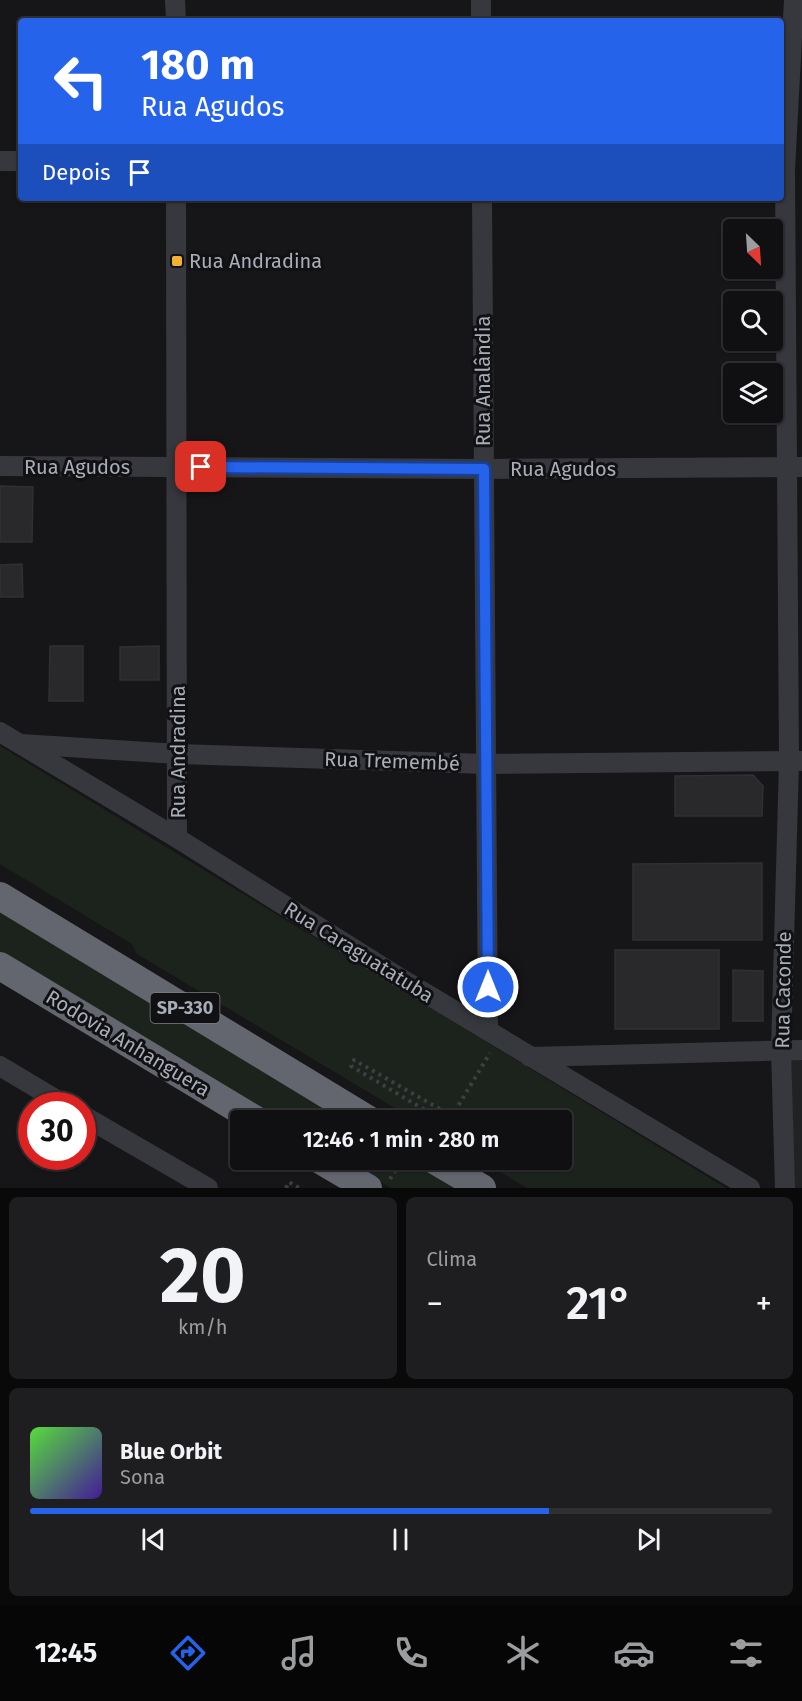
<!DOCTYPE html>
<html lang="pt">
<head>
<meta charset="utf-8">
<style>
  :root { --surface:#101012; --page:#1e1e20; --text:#f1f3f6; --muted:#9c9d9f; --line:#303032; --accent:#2563eb }
  body { margin:0; font-family:"Fira Sans",sans-serif; background:var(--page); color:var(--text); height:100vh; display:flex; flex-direction:column; font-size:22px; white-space:nowrap }
  * { box-sizing:border-box; margin:0 }
  p { font-size:20px; color:var(--muted) }
  .icon { flex:none; width:33px; height:33px; fill:none; stroke:currentColor; stroke-width:2; stroke-linecap:round; stroke-linejoin:round }
  .map { position:relative; height:1188px; overflow:hidden }
  .sheet { display:flex; flex-direction:column; gap:9px; padding:9px; background:#09090a; flex:1 }
  .sheet>* { flex:none }
  .guide { position:absolute; left:18px; top:18px; width:766px; height:183px; border-radius:6px; box-shadow:0 2px 4px #0004,0 0 0 2px var(--line); background:#2563eb; color:#fff; overflow:hidden }
  .needle { width:39px; rotate:155deg }
  .fabs { position:absolute; left:723px; top:219px; display:grid; gap:12px }
  .fabs a { display:grid; place-items:center; width:60px; height:60px; border-radius:6px; background:var(--surface); box-shadow:0 2px 4px #0004,0 0 0 2px var(--line); font-size:30px }
  .speed { position:absolute; left:18px; top:1092px; display:flex; gap:12px; font-size:30px; font-weight:700; text-align:center }
  .speed>* { display:grid; place-content:center; width:78px; height:78px; border-radius:50%; background:var(--surface); box-shadow:0 2px 4px #0004,0 0 0 2px var(--line); line-height:1 }
  .speed .limit { border:9px solid #d22; background:#fff; color:#111 }
  .pin { position:absolute; display:grid; place-items:center; width:51px; height:51px; color:#fff; margin:-26px; border-radius:12px; box-shadow:0 3px 9px #0006 }
  .me { position:absolute; width:66px; margin:-33px; rotate:0deg; stroke-linejoin:round; filter:drop-shadow(0 0 4px #0008) }
  .turn { display:flex; align-items:center; gap:21px; height:126px; padding:0 24px; font-size:27px }
  .turn .icon { width:78px; height:78px; stroke-width:2.5 }
  .turn b { display:block; font-size:42px; line-height:51px }
  .then { display:flex; align-items:center; height:57px; padding:0 24px; background:#0003; gap:12px; font-size:22px }
  .big { font-size:45px; font-weight:600; line-height:1.1 }
  .sheet .card { flex:1; display:flex; flex-direction:column; justify-content:center; gap:9px; min-width:0; padding:0 21px; border-radius:9px; background:var(--page) }
  .sheet .dial { align-items:center; gap:0 }
  .dial b { font-size:78px; line-height:1 }
  .song { display:flex; align-items:center; gap:18px }
  .cover { width:72px; height:72px; border-radius:9px; background:linear-gradient(135deg,hsl(110 70% 55%),hsl(260 70% 35%)) }
  .played { height:6px; border-radius:3px; background:linear-gradient(90deg,var(--accent) 70%,var(--line) 70%) }
  .keys { display:flex; justify-content:space-around; direction:ltr }
  .heat { display:flex; justify-content:space-between; align-items:center; font-size:33px; direction:ltr }
  .sheet .tiles { flex:1; display:grid; gap:9px; grid-template-columns:1fr 1fr }
  .card:last-child { grid-column:span 2 }
  .trip { position:absolute; left:230px; top:1110px; width:342px; height:60px; border-radius:6px; background:var(--surface); box-shadow:0 2px 4px #0004,0 0 0 2px var(--line); font-weight:600; line-height:60px; text-align:center }
  .tabs { display:flex; height:96px; justify-content:space-around; align-items:center; background:#060607; color:var(--muted) }
  .tabs .icon { width:42px; height:42px }
  .tabs .on { color:var(--accent) }
  .tabs b { font-size:27px; color:var(--text) }
  .map>svg:first-child { display:block }
  .built { fill:#222225 }
  .green { fill:#1c231d }
  .building { fill:#29292c; stroke:#303034; stroke-width:1.5 }
  .lines { fill:none; stroke-linecap:round; stroke-linejoin:round }
  .path { stroke:#3d3f44; stroke-width:4; stroke-dasharray:3 4.5; stroke-linecap:butt }
  .minor { stroke:#37383d; stroke-width:20 }
  .highway { stroke:#63666e; stroke-width:28 }
  .route-casing { stroke:#184099; stroke-width:15 }
  .route { stroke:#2563eb; stroke-width:10 }
  .poi-dot { fill:#f2b134; stroke:#111113; stroke-width:2 }
  .labels { text-anchor:middle; stroke-width:6; stroke-linejoin:round; paint-order:stroke }
  .shield { fill:#111113; stroke:#7b7e86; stroke-width:1.5 }
  .shield-label { font-size:18px; font-weight:bold; fill:#a8adb8 }
  .poi-label { font-size:20px; fill:#a8adb8; stroke:#111113; text-anchor:start }
  .street-label { font-size:20px; fill:#a8adb8; stroke:#111113 }
</style>
</head>
<body>
<div class="map">
<svg width="802" height="1188" viewBox="0 0 802 1188">
  <rect width="100%" height="100%" fill="#161618"/>
  <!-- built -->
  <path class="built" d="M781,1050H802V1188H785Z"/>
  <!-- green -->
  <g class="green">
    <path d="M0,746L726,1188H527L480,1160H561V1120H415L137,954L132,944L0,864Z"/>
    <path d="M0,912L347,1120H279L0,951Z"/>
    <path d="M344,1160H412L459,1188H391Z"/>
  </g>
  <!-- building -->
  <g class="building">
    <path d="M0,486L33,487L32,542H0Z"/>
    <path d="M22,564L23,597H0V565Z"/>
    <path d="M50,646H83V701H49Z"/>
    <path d="M159,646V680H120V647Z"/>
    <path d="M753,775L763,786L762,816H675V776Z"/>
    <path d="M762,863V940H633V864Z"/>
    <rect x="615" y="950" width="104" height="79"/>
    <path d="M733,970L763,971V1021H733Z"/>
  </g>
  <g class="lines">
    <!-- path -->
    <g class="path">
      <path d="M426,1120L430,1113L351,1066L354,1060L452,1116L490,1053"/>
      <path d="M390,1179L402,1160"/>
      <path d="M286,1188L289,1182L299,1188"/>
    </g>
    <!-- minor -->
    <g class="minor">
      <path d="M175,0L176,21"/>
      <path d="M481,0V21"/>
      <path d="M0,161H21"/>
      <path d="M176,198L177,838"/>
      <path d="M482,198L488,1031"/>
      <path d="M0,466L484,469L802,467"/>
      <path d="M0,732L177,838L400,978L750,1188"/>
      <path d="M21,744L178,754L486,764L801,761"/>
      <path d="M530,1057L802,1050"/>
      <path d="M0,1066L67,1106"/>
      <path d="M82,1115L208,1188"/>
      <path d="M785,1188L781,1050L789,762L785,170L794,0"/>
    </g>
    <!-- highway -->
    <g class="highway">
      <path d="M0,896L369,1120"/>
      <path d="M0,966L256,1120"/>
      <path d="M320,1160L368,1188"/>
      <path d="M434,1160L482,1188"/>
    </g>
  </g>
  <g class="lines">
    <defs>
      <path id="route" d="M201,467L484,469L488,987"/>
    </defs>
    <!-- route casing -->
    <use href="#route" class="route-casing"/>
    <!-- route -->
    <use href="#route" class="route"/>
  </g>
  <!-- markers -->
  <rect class="poi-dot" x="171" y="255" width="12" height="12" rx="3"/>
  <g class="labels">
    <!-- shield labels -->
    <rect class="shield" x="150.5" y="993" width="69" height="30" rx="4.5"/>
    <g class="shield-label">
      <text x="185" y="1014">SP-330</text>
    </g>
    <!-- poi labels -->
    <g class="poi-label">
      <text x="189" y="268">Rua Andradina</text>
    </g>
    <!-- street labels -->
    <g class="street-label">
      <text transform="translate(483 381) rotate(-90)" y="7">Rua Analândia</text>
      <text x="77" y="474">Rua Agudos</text>
      <text x="563" y="476">Rua Agudos</text>
      <text transform="translate(178 752) rotate(-90)" y="7">Rua Andradina</text>
      <text transform="translate(392 761) rotate(2)" y="7">Rua Tremembé</text>
      <text transform="translate(359 952) rotate(32)" y="7">Rua Caraguatatuba</text>
      <text transform="translate(783 990) rotate(-89)" y="7">Rua Caconde</text>
      <text transform="translate(128 1043) rotate(31)" y="7">Rodovia Anhanguera</text>
    </g>
  </g>
</svg>
<div class="fabs">
<a><svg class="needle" viewBox="-14 -14 28 28"><path d="M0-13l5 13h-10z" fill="#e53935"/><path d="M0 13l5-13h-10z" fill="#9c9d9f"/></svg></a>
<a><svg class="icon" aria-label="search" viewBox="0 0 24 24"><circle cx="10" cy="10" r="6"/><path d="M15 15l6 6"/></svg></a>
<a><svg class="icon" aria-label="layers" viewBox="0 0 24 24"><path d="M12 4l9 5-9 5-9-5zM3 14l9 5 9-5"/></svg></a>
</div>
<div class="speed"><div class="limit">30</div></div>
<div class="pin" style="left:201px;top:467px;background:#d93025"><svg class="icon" aria-label="arrive" viewBox="0 0 24 24"><path d="M6 21V4h12l-3 4 3 4H6"/></svg></div>
<svg class="me" style="left:488px;top:987px" viewBox="-20 -20 40 40"><circle r="17" fill="#2563eb" stroke="#fff" stroke-width="3"/><path d="M0-11L8 9 0 5-8 9z" fill="#fff"/></svg>
<div class="trip">12:46 · 1 min · 280 m</div>
<div class="guide">
<div class="turn"><svg class="icon" aria-label="left" viewBox="0 0 24 24"><path d="M17 20v-9H6M10 6l-5 5 5 5"/></svg><div><b>180 m</b>Rua Agudos</div></div>
<div class="then">Depois<svg class="icon" aria-label="arrive" viewBox="0 0 24 24"><path d="M6 21V4h12l-3 4 3 4H6"/></svg></div>
</div>
</div>
<section class="sheet">
<div class="tiles">
<div class="card dial"><b>20</b><p>km/h</p></div>
<div class="card"><p>Clima</p>
<div class="heat"><a>−</a><b class="big">21°</b><a>+</a></div>
</div>
<div class="card">
<div class="song"><i class="cover"></i><div><b>Blue Orbit</b><p>Sona</p></div></div>
<div class="played"></div>
<div class="keys"><svg class="icon" aria-label="previous" viewBox="0 0 24 24"><path d="M18 5L8 12l10 7zM5 5v14"/></svg><svg class="icon" aria-label="pause" viewBox="0 0 24 24"><path d="M8 5v14M16 5v14"/></svg><svg class="icon" aria-label="next" viewBox="0 0 24 24"><path d="M6 5l10 7-10 7zM19 5v14"/></svg></div>
</div>
</div>
</section>
<nav class="tabs">
<b>12:45</b>
<svg class="icon on" aria-label="directions" viewBox="0 0 24 24"><path d="M12 3l9 9-9 9-9-9zM9 14v-3h6M13 9l2 2-2 2"/></svg>
<svg class="icon" aria-label="music" viewBox="0 0 24 24"><path d="M9 18V5l10-2v13"/><circle cx="6" cy="18" r="3"/><circle cx="16" cy="16" r="3"/></svg>
<svg class="icon" aria-label="phone" viewBox="0 0 24 24"><path d="M5 4h4l2 5-3 2q2 4 5 5l2-3 5 2v4C11 20 4 13 5 4z"/></svg>
<svg class="icon" aria-label="climate" viewBox="0 0 24 24"><path d="M12 3v18M4 7l16 10M4 17L20 7"/></svg>
<svg class="icon" aria-label="car" viewBox="0 0 24 24"><path d="M5 17H2v-5l4-1 3-4h7l3 4 3 1v5h-3M9 17h6M6 11h13"/><circle cx="7" cy="17" r="2"/><circle cx="17" cy="17" r="2"/></svg>
<svg class="icon" aria-label="filters" viewBox="0 0 24 24"><path d="M4 7h16M4 17h16"/><circle cx="9" cy="7" r="2"/><circle cx="15" cy="17" r="2"/></svg>
</nav>
</body>
</html>
